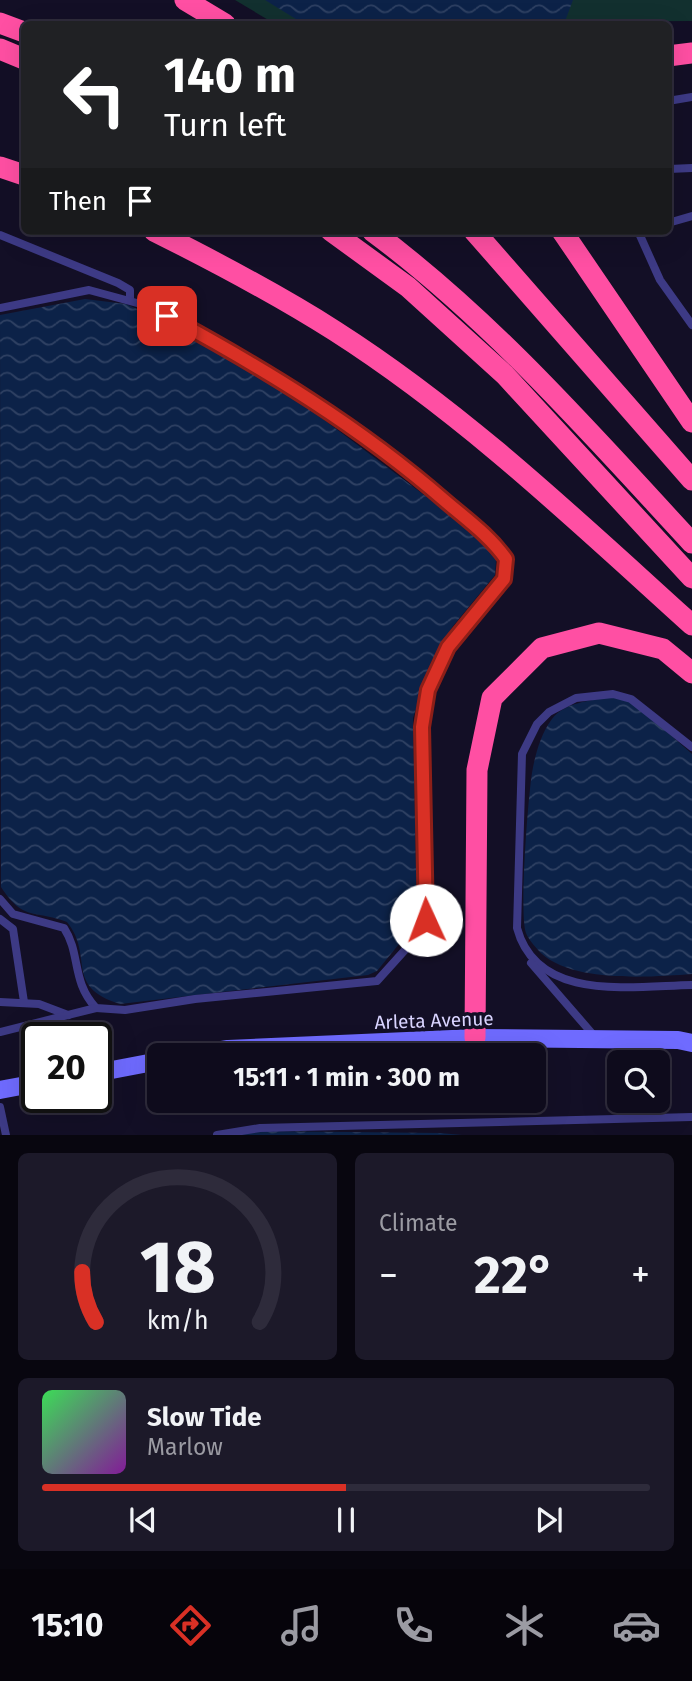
<!DOCTYPE html>
<html lang="en">
<head>
<meta charset="utf-8">
<style>
  :root { --surface:#0e0b1c; --page:#1c1929; --text:#f1f3f6; --muted:#9b9ba3; --line:#2e2b3b; --accent:#d93025 }
  body { margin:0; font-family:"Fira Sans",sans-serif; background:var(--page); color:var(--text); height:100vh; display:flex; flex-direction:column; font-size:26px; white-space:nowrap }
  * { box-sizing:border-box; margin:0 }
  p { font-size:23px; color:var(--muted) }
  .icon { flex:none; width:38px; height:38px; fill:none; stroke:currentColor; stroke-width:2; stroke-linecap:round; stroke-linejoin:round }
  .map { position:relative; height:1135px; overflow:hidden }
  .side { display:flex; flex-direction:column; gap:18px; padding:18px; background:#08060f; flex:1 }
  .side>* { flex:none }
  .top-card { position:absolute; left:21px; top:21px; width:651px; height:214px; border-radius:10px; box-shadow:0 7px 28px #0002,0 0 0 2px var(--line); background:#202124; color:#fff; overflow:hidden }
  .fabs { position:absolute; left:607px; top:1050px; display:grid; gap:14px }
  .fabs a { display:grid; place-items:center; width:63px; height:63px; border-radius:10px; background:var(--surface); box-shadow:0 7px 28px #0002,0 0 0 2px var(--line); font-size:35px }
  .speed { position:absolute; left:21px; top:1022px; display:flex; gap:14px; font-size:35px; font-weight:700; text-align:center }
  .speed>* { display:grid; place-content:center; width:91px; height:91px; border-radius:50%; background:var(--surface); box-shadow:0 7px 28px #0002,0 0 0 2px var(--line); line-height:1 }
  .speed .limit { border:4px solid #111; border-radius:10px; background:#fff; color:#111 }
  .pin { position:absolute; display:grid; place-items:center; width:60px; height:60px; color:#fff; margin:-30px; border-radius:14px; box-shadow:0 4px 10px #0006 }
  .me { position:absolute; width:77px; margin:-38px; rotate:358deg; stroke-linejoin:round; filter:drop-shadow(0 0 5px #0008) }
  .turn { display:flex; align-items:center; gap:24px; height:147px; padding:0 28px; font-size:32px }
  .turn .icon { width:91px; height:91px; stroke-width:2.5 }
  .turn b { display:block; font-size:49px; line-height:60px }
  .then { display:flex; align-items:center; height:66px; padding:0 28px; background:#0003; gap:14px; font-size:26px }
  .big { font-size:52px; font-weight:700; line-height:1.1 }
  .side .widget { flex:1; display:flex; flex-direction:column; justify-content:center; gap:10px; min-width:0; padding:0 24px; border-radius:10px; background:var(--page) }
  .side .dial { align-items:center; gap:0 }
  .dial svg { height:182px; overflow:visible; fill:none; stroke:var(--line); stroke-width:7; stroke-linecap:round; text-anchor:middle }
  .dial text { fill:var(--text); stroke:none }
  .song { display:flex; align-items:center; gap:21px }
  .cover { width:84px; height:84px; border-radius:10px; background:linear-gradient(135deg,hsl(130 70% 55%),hsl(290 70% 35%)) }
  .played { height:7px; border-radius:4px; background:linear-gradient(90deg,var(--accent) 50%,var(--line) 50%) }
  .keys { display:flex; justify-content:space-around; direction:ltr }
  .heat { display:flex; justify-content:space-between; align-items:center; font-size:38px; direction:ltr }
  .side .tiles { flex:1; display:grid; gap:18px; grid-template-columns:1fr 1fr }
  .widget:last-child { grid-column:span 2 }
  .trip { position:absolute; left:147px; top:1043px; width:399px; height:70px; border-radius:10px; background:var(--surface); box-shadow:0 7px 28px #0002,0 0 0 2px var(--line); font-weight:700; line-height:70px; text-align:center }
  .menu { display:flex; height:112px; justify-content:space-around; align-items:center; background:#06040b; color:var(--muted) }
  .menu .icon { width:49px; height:49px }
  .menu .selected { color:var(--accent) }
  .menu b { font-size:32px; color:var(--text) }
  .map>svg:first-child { display:block }
  .green { fill:#12302f }
  .water { fill:url(#water-waves) }
  .lines { fill:none; stroke-linecap:round; stroke-linejoin:round }
  .service { stroke:#3d3a85; stroke-width:8 }
  .secondary { stroke:#6f6bff; stroke-width:18 }
  .motorway { stroke:#ff4fa3; stroke-width:21 }
  .route-casing { stroke:#8d1f18; stroke-width:18 }
  .route { stroke:#d93025; stroke-width:12 }
  .labels { text-anchor:middle; stroke-width:7; stroke-linejoin:round; paint-order:stroke }
  .street-label { font-size:19px; fill:#d9d4ff; stroke:#130f26 }
</style>
</head>
<body>
<div class="map">
<svg width="692" height="1135" viewBox="0 0 692 1135">
  <defs>
    <pattern id="water-waves" width="16" height="10" patternUnits="userSpaceOnUse" patternTransform="scale(1.75)"><rect width="16" height="10" fill="#0c2248"/><path d="M0 5q4-4 8 0t8 0" fill="none" stroke="#2f4163"/></pattern>
  </defs>
  <rect width="100%" height="100%" fill="#130f26"/>
  <!-- green -->
  <path class="green" d="M235,0H692V21L275,24Z"/>
  <!-- water -->
  <g class="water">
    <path d="M265,0H573L564,24H304Z"/>
    <path d="M85,299L126,304L160,319L299,401L460,522L487,544L496,560L495,575L453,626L431,662L413,718L417,922L377,971L368,975L120,1004C63,986 95,957 67,922C33,909 24,922 1,887L0,315Z"/>
    <path d="M610,697L633,702L692,754V974C651,977 575,983 542,954C537,949 528,939 526,933C519,914 528,798 532,773C535,755 541,733 552,719C565,702 590,701 610,697Z"/>
    <path d="M248,1131L440,1133L462,1135H232Z"/>
  </g>
  <g class="lines">
    <!-- service -->
    <g class="service">
      <path d="M668,101L692,97"/>
      <path d="M669,169L692,168"/>
      <path d="M668,223L692,216"/>
      <path d="M638,231L660,280L692,325"/>
      <path d="M0,235L118,283L130,290V299"/>
      <path d="M0,308L89,290L148,306L239,355L360,434L424,482L495,544L506,559L504,579L448,647L428,690L422,728L426,921L423,930L377,981L195,999L125,1010L96,1008C71,981 81,954 64,928L13,914L0,899"/>
      <path d="M692,747L631,699L613,694L576,698L549,712L537,724L522,754L517,928C537,1003 633,986 692,985"/>
      <path d="M0,919L13,929L24,1002"/>
      <path d="M531,963L596,1038"/>
      <path d="M0,1002L39,1004L68,1015"/>
      <path d="M0,1032L96,1008"/>
      <path d="M0,1107L6,1135"/>
      <path d="M217,1135L260,1128L692,1117"/>
    </g>
    <!-- secondary -->
    <g class="secondary">
      <path d="M192,1055L228,1049L475,1038L678,1040L692,1043"/>
      <path d="M96,1073L159,1061"/>
      <path d="M0,1090L37,1083"/>
    </g>
    <!-- motorway -->
    <g class="motorway">
      <path d="M185,0L225,24"/>
      <path d="M0,23L24,32"/>
      <path d="M0,49L24,59"/>
      <path d="M668,56L692,53"/>
      <path d="M0,167L24,175"/>
      <path d="M154,231C216,262 277,294 335,331C465,414 578,522 692,625"/>
      <path d="M331,231L408,287L505,375L692,578"/>
      <path d="M372,231C492,320 591,434 692,543"/>
      <path d="M474,231L692,480"/>
      <path d="M562,231L692,422"/>
      <path d="M475,1038L477,770L492,698L542,648L599,633L663,649L692,673"/>
    </g>
  </g>
  <g class="lines">
    <defs>
      <path id="route" d="M167,316C265,369 360,427 444,500C466,519 489,535 506,559L504,579L448,647L428,690L422,727L426,920"/>
    </defs>
    <!-- route casing -->
    <use href="#route" class="route-casing"/>
    <!-- route -->
    <use href="#route" class="route"/>
  </g>
  <g class="labels">
    <!-- street labels -->
    <g class="street-label">
      <text transform="translate(434 1020) rotate(-2)" y="7">Arleta Avenue</text>
    </g>
  </g>
</svg>
<div class="fabs">
<a><svg class="icon" aria-label="search" viewBox="0 0 24 24"><circle cx="10" cy="10" r="6"/><path d="M15 15l6 6"/></svg></a>
</div>
<div class="speed"><div class="limit">20</div></div>
<div class="pin" style="left:167px;top:316px;background:#d93025"><svg class="icon" aria-label="arrive" viewBox="0 0 24 24"><path d="M6 21V4h12l-3 4 3 4H6"/></svg></div>
<svg class="me" style="left:426px;top:920px" viewBox="-20 -20 40 40"><circle r="19" fill="#fff"/><path d="M0-13L10 11 0 6-10 11z" fill="#d93025"/></svg>
<div class="trip">15:11 · 1 min · 300 m</div>
<div class="top-card">
<div class="turn"><svg class="icon" aria-label="left" viewBox="0 0 24 24"><path d="M17 20v-9H6M10 6l-5 5 5 5"/></svg><div><b>140 m</b>Turn left</div></div>
<div class="then">Then<svg class="icon" aria-label="arrive" viewBox="0 0 24 24"><path d="M6 21V4h12l-3 4 3 4H6"/></svg></div>
</div>
</div>
<section class="side">
<div class="tiles">
<div class="widget dial"><svg viewBox="0 0 100 80">
<path d="M14 69A42 42 0 1 1 86 69"/>
<path d="M14 69A42 42 0 0 1 8 47" stroke="#d93025"/>
<text x="50" y="56" font-size="32" font-weight="700">18</text>
<text x="50" y="72" font-size="11">km/h</text>
</svg></div>
<div class="widget"><p>Climate</p>
<div class="heat"><a>−</a><b class="big">22°</b><a>+</a></div>
</div>
<div class="widget">
<div class="song"><i class="cover"></i><div><b>Slow Tide</b><p>Marlow</p></div></div>
<div class="played"></div>
<div class="keys"><svg class="icon" aria-label="previous" viewBox="0 0 24 24"><path d="M18 5L8 12l10 7zM5 5v14"/></svg><svg class="icon" aria-label="pause" viewBox="0 0 24 24"><path d="M8 5v14M16 5v14"/></svg><svg class="icon" aria-label="next" viewBox="0 0 24 24"><path d="M6 5l10 7-10 7zM19 5v14"/></svg></div>
</div>
</div>
</section>
<nav class="menu">
<b>15:10</b>
<svg class="icon selected" aria-label="directions" viewBox="0 0 24 24"><path d="M12 3l9 9-9 9-9-9zM9 14v-3h6M13 9l2 2-2 2"/></svg>
<svg class="icon" aria-label="music" viewBox="0 0 24 24"><path d="M9 18V5l10-2v13"/><circle cx="6" cy="18" r="3"/><circle cx="16" cy="16" r="3"/></svg>
<svg class="icon" aria-label="phone" viewBox="0 0 24 24"><path d="M5 4h4l2 5-3 2q2 4 5 5l2-3 5 2v4C11 20 4 13 5 4z"/></svg>
<svg class="icon" aria-label="climate" viewBox="0 0 24 24"><path d="M12 3v18M4 7l16 10M4 17L20 7"/></svg>
<svg class="icon" aria-label="car" viewBox="0 0 24 24"><path d="M5 17H2v-5l4-1 3-4h7l3 4 3 1v5h-3M9 17h6M6 11h13"/><circle cx="7" cy="17" r="2"/><circle cx="17" cy="17" r="2"/></svg>
</nav>
</body>
</html>
